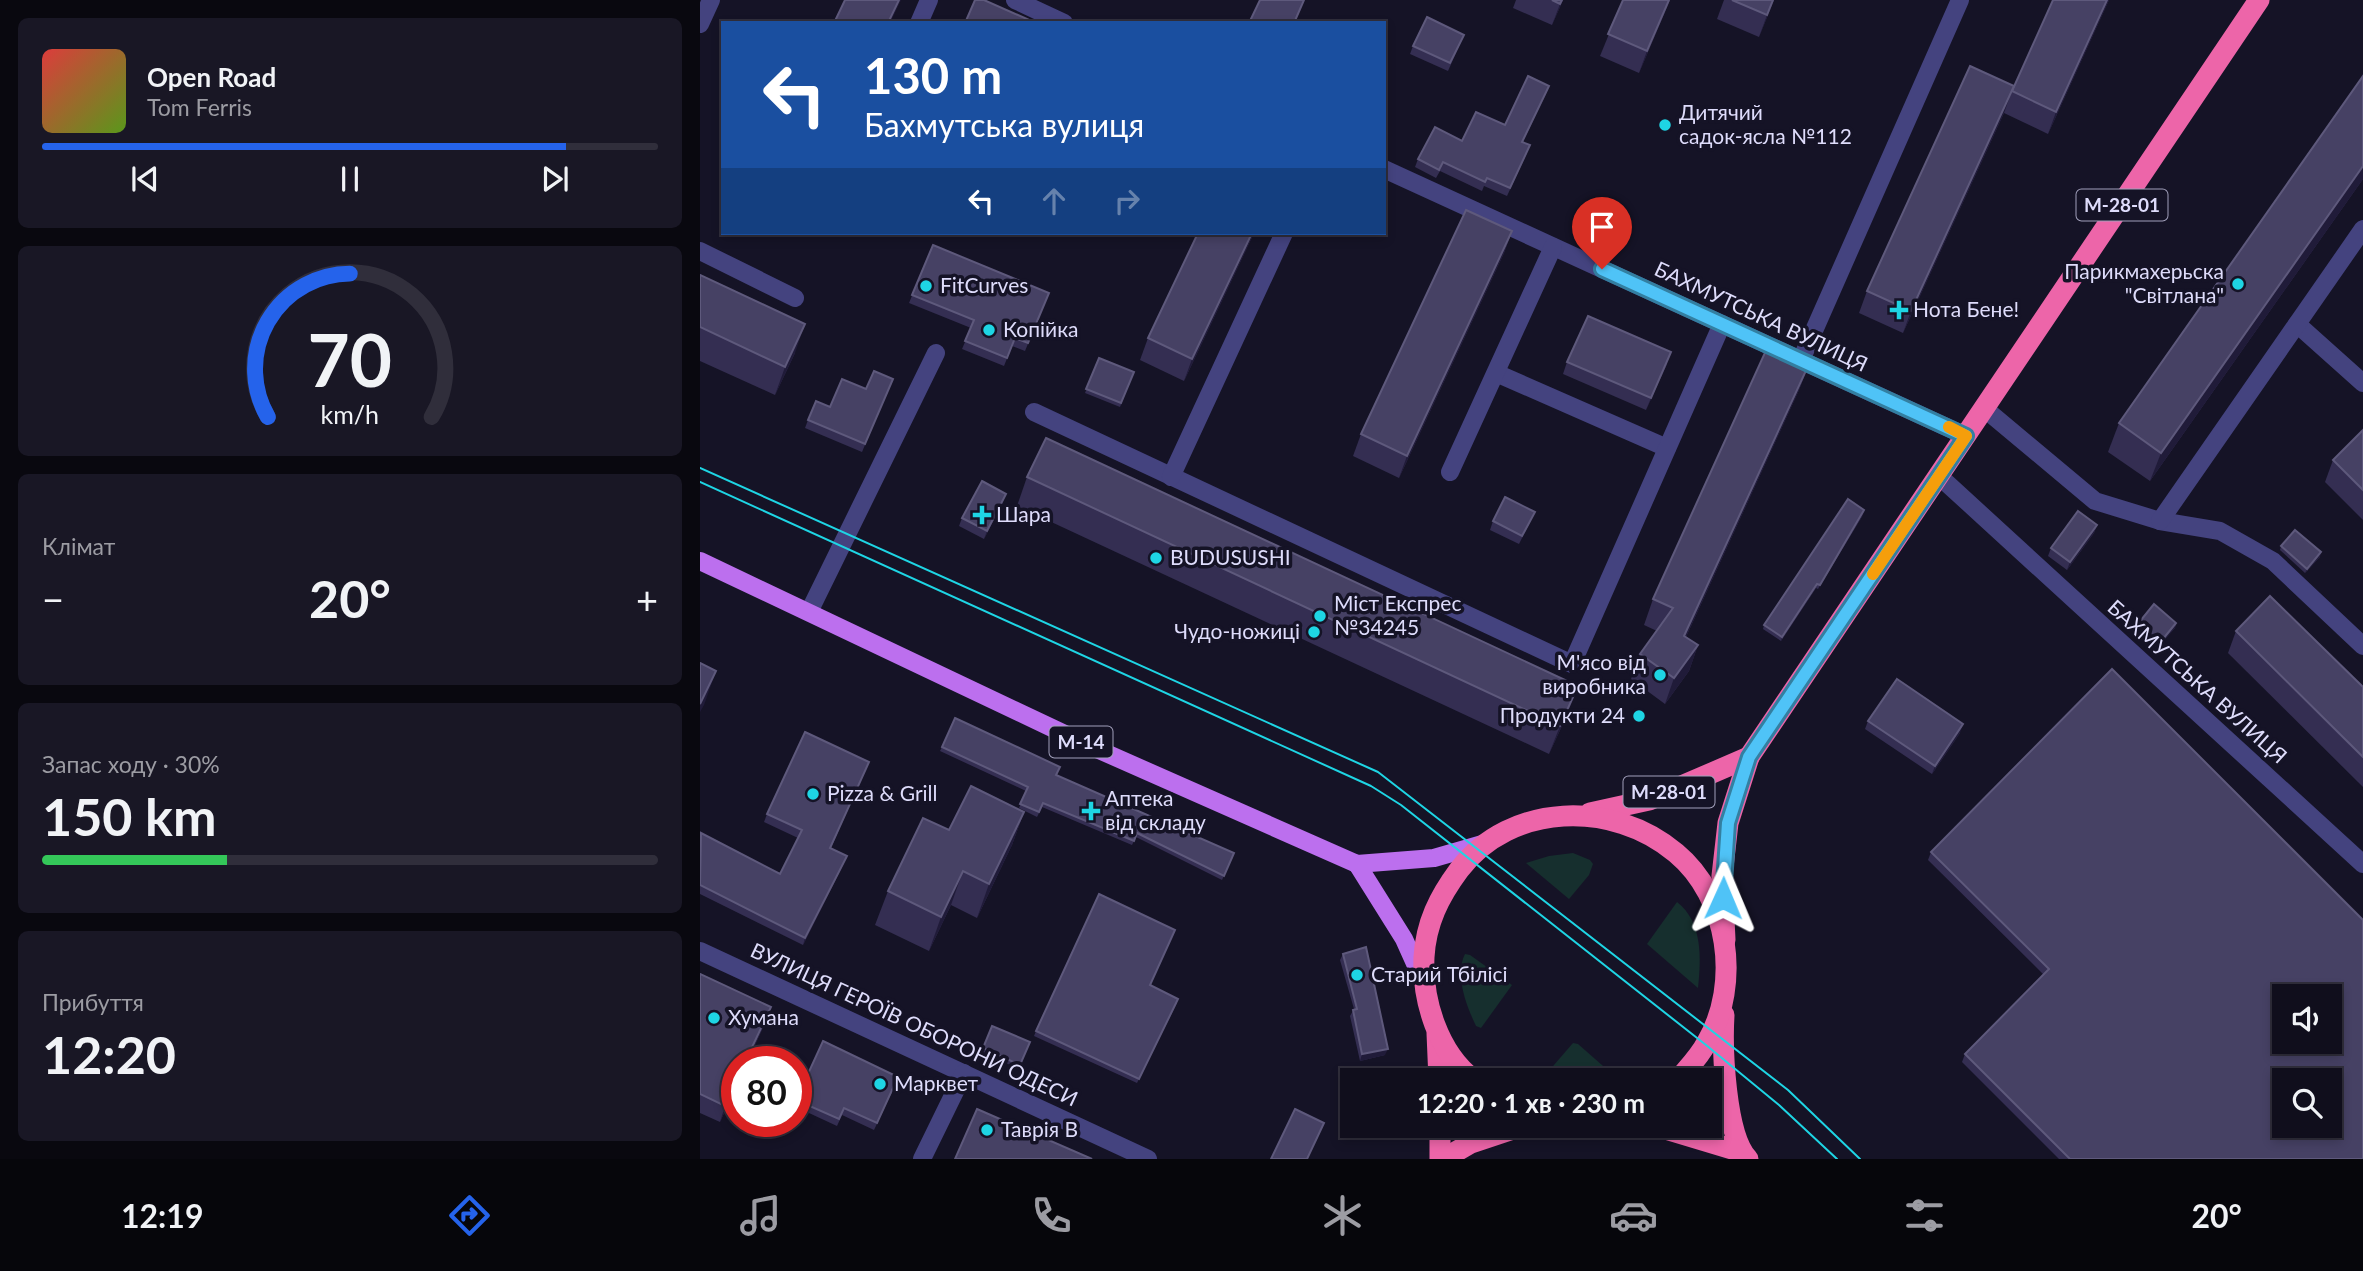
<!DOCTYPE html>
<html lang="uk">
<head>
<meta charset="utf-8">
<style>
  :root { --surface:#100e1c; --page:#191725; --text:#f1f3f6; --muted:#9c9ca3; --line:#302e3b; --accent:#2563eb }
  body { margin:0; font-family:Lato,sans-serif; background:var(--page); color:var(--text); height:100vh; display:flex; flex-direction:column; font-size:26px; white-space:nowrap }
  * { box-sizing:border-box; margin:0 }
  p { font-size:23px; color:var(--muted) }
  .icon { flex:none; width:38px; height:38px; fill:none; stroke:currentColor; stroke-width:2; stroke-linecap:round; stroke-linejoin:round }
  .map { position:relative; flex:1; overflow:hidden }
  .drawer { display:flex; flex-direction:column; gap:18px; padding:18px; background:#09080f; width:700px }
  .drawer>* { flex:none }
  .guide { position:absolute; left:21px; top:21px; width:665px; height:214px; border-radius:0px; box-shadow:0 4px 10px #0003,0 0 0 2px var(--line); background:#1a4fa0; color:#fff; overflow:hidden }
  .buttons { position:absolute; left:1572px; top:984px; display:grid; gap:14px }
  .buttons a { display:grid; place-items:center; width:70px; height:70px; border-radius:0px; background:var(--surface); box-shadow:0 4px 10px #0003,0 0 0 2px var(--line); font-size:35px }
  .speed { position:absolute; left:21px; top:1046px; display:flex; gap:14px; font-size:35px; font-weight:700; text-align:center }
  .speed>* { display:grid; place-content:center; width:91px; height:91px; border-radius:50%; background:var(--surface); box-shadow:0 4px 10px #0003,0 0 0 2px var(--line); line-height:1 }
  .speed .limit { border:10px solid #d22; background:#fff; color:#111 }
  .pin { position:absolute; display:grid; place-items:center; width:60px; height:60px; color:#fff; margin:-72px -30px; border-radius:50% 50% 50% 0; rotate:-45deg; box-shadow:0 0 7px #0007 }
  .pin .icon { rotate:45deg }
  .me { position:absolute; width:77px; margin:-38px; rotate:1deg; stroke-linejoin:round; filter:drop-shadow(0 0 5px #0008) }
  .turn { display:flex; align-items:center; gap:24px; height:147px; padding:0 28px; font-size:32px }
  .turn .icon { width:91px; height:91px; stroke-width:2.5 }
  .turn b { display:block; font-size:49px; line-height:60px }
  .lanes { display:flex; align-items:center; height:66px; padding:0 28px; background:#0003; justify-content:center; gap:35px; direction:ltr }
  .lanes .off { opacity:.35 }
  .big { font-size:52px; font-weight:700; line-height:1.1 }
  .drawer .tile { flex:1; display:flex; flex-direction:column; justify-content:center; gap:10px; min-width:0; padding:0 24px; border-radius:10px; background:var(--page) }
  .drawer .dial { align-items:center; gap:0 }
  .dial svg { height:182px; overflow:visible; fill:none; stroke:var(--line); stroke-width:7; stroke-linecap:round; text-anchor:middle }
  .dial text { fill:var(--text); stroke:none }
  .song { display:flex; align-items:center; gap:21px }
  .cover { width:84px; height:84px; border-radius:10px; background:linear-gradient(135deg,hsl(0 70% 55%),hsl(90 70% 35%)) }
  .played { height:7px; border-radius:4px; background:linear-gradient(90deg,var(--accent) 85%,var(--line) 85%) }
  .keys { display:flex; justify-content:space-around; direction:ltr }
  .heat { display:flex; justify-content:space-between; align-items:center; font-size:38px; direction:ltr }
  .charge { height:10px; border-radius:5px; background:linear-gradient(90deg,#34c759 30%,var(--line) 0) }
  .trip { position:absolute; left:640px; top:1068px; width:382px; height:70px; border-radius:0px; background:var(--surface); box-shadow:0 4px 10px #0003,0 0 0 2px var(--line); font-weight:700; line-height:70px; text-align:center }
  .dock { display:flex; height:112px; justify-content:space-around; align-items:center; background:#06060b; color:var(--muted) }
  .dock .icon { width:49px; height:49px }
  .dock .active { color:var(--accent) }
  .dock b { font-size:32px; color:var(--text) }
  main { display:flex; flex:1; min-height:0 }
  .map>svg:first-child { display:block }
  .green { fill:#162f2e }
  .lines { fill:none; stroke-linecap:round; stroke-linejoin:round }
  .minor { stroke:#44437f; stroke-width:18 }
  .major { stroke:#bc6fee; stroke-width:18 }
  .highway { stroke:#ed65a9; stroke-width:21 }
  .tram { stroke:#1ed5e4; stroke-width:2 }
  .wall { fill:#342e52 }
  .shaded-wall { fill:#201b39 }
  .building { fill:#464164; stroke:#5e597c; stroke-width:2; fill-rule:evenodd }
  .route-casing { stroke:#337fa1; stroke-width:18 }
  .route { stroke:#4fc3f7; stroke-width:12 }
  .slow { stroke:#f59e0b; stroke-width:12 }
  .poi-dot { fill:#1ed5e4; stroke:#151326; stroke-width:2.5 }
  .labels { text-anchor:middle; stroke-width:7; stroke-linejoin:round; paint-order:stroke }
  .shield { fill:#151326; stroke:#a2a0bb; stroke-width:2 }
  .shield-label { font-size:19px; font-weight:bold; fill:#dedcfb }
  .poi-label { font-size:21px; fill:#dedcfb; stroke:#151326; text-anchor:start }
  .street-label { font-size:21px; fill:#dedcfb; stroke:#151326 }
</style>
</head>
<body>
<main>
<section class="drawer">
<div class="tile">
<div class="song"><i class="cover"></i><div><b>Open Road</b><p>Tom Ferris</p></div></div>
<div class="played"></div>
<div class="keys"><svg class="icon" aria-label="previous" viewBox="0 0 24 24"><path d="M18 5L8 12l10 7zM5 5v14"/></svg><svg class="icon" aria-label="pause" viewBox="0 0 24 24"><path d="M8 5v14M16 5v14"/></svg><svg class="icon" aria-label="next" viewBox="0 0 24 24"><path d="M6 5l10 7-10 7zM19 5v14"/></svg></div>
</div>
<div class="tile dial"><svg viewBox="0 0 100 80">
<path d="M14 69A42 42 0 1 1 86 69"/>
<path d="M14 69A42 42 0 0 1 50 6" stroke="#2563eb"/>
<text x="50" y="56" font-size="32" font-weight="700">70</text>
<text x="50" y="72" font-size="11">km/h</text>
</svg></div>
<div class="tile"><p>Клімат</p>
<div class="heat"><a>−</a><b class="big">20°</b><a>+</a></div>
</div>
<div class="tile"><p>Запас ходу · 30%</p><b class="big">150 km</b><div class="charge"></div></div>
<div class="tile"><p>Прибуття</p><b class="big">12:20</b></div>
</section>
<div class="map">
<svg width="1663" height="1159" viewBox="0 0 1663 1159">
  <rect width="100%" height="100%" fill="#151326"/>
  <!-- green -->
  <g class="green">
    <path d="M873,853L890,860L893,864L889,875L869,899L826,863L849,856Z"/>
    <path d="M977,902C1003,922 1001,959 998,988L947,944Z"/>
    <path d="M765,954L770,955L812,985L781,1028L776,1026C767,1007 754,975 765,954Z"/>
    <path d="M873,1043L878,1044L919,1080H841Z"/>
  </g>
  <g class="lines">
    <!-- minor -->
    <g class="minor">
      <path d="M315,0L364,23"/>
      <path d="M219,23L229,0"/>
      <path d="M0,24L11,0"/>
      <path d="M684,169L1266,436"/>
      <path d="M0,251L95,298"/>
      <path d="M1597,324L1663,383"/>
      <path d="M1101,360L1260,0"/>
      <path d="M796,373L967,448"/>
      <path d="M1285,409L1395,501L1460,521L1520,531L1573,561L1663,646"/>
      <path d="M334,412L872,664L1022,324"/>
      <path d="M750,472L853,247"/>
      <path d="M1239,476L1663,864"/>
      <path d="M471,477L584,233"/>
      <path d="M1460,521L1663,229"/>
      <path d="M109,612L236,353"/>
      <path d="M0,951L448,1159"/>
      <path d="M222,1159L264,1073"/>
    </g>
    <!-- major -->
    <g class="major">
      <path d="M0,561L390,746L657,864L734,858L786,843"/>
      <path d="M657,864L704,939L722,979"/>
    </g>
    <!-- highway -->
    <g class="highway">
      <path d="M890,813L949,800L1049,757"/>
      <path d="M1025,940L1022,876L1028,823L1049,757L1559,0"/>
      <path d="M1024,1015C1022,1048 1025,1135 1048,1159"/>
      <path d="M737,1033L739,1080"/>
      <path d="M774,1080C738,1053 722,1000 724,957C726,923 739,897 759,870C811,802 913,800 976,853C1029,897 1041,984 1007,1042C1000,1056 988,1068 978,1080"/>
      <path d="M952,1125L1042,1152"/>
      <path d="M740,1159V1125"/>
      <path d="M743,1159L771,1143L825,1125"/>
    </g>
    <!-- tram -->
    <g class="tram">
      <path d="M0,468L678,772L1088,1090L1160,1159"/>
      <path d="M0,482L671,786L701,805L1006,1045L1079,1105L1137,1159"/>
    </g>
  </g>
  <!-- wall -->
  <g class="wall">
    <path d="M816,0H863L852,25L813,8Z"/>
    <path d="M923,0H970L939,73L900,56Z"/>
    <path d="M1024,0H1074L1059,37L1017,19Z"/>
    <path d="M1353,0H1409L1348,134L1304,113L1203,333L1159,313L1167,291L1314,86Z"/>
    <path d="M764,35L748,71L710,54L713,46Z"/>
    <path d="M1663,76V179L1450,481L1408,452L1419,423Z"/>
    <path d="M849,86L823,142L827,153L807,196L784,186L782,191L740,171L736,178L715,167L718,159L805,125Z"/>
    <path d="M812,231L804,253L699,478L653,456L661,434Z"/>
    <path d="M554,233L484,381L440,360L448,338Z"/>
    <path d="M233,245L349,293L325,351L312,346L304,366L262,349L271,328L209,303Z"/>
    <path d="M0,275L95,353L75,395L0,361Z"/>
    <path d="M399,358L434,372L420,407L385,393Z"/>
    <path d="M867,362L967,364L946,410L863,374Z"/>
    <path d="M1109,364L1099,390L986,637L998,645L989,671L965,704L931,679L940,654L957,631L944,625L953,599Z"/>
    <path d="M193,379L162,452L105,428L108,420L130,407L166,389Z"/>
    <path d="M1663,430V520L1625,482L1633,460Z"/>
    <path d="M327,477L867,715L849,754L317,506Z"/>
    <path d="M303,502L284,539L259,526L262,518Z"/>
    <path d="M835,512L819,544L790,530L793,521Z"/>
    <path d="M1163,515L1118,589L1116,588L1081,641L1063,629L1064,625Z"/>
    <path d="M1397,525L1394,533L1367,570L1348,556L1351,548Z"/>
    <path d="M1581,546L1620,557L1605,573L1580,550Z"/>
    <path d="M1476,623L1475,628L1457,648L1435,629L1437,625Z"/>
    <path d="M1536,631L1663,687V787L1528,653Z"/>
    <path d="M255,718L356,776L533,857L522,880L436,837L432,845L342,807L337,817L319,808L326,791L240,751Z"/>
    <path d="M1168,721L1260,733L1232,774L1165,729Z"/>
    <path d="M169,762L131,848L144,863L103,945L0,894V835L80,874L98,838L64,822L67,814Z"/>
    <path d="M324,812L312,845L277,918L251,905L229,951L175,925L188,891L249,830Z"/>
    <path d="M1231,852L1663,1159H1359L1262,1062L1265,1054L1344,975L1228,860Z"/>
    <path d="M643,954L685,1055L660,1061L650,1016L654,1009L640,960Z"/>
    <path d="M0,974L71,1007L65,1023L20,1122L0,1113Z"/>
    <path d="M450,985L477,1003L437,1083L334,1036L336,1031Z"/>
    <path d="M292,1026L330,1042L319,1069L281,1052Z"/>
    <path d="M196,1084L174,1130L142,1115L137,1126L96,1107V1099Z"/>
  </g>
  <!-- shaded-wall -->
  <g class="shaded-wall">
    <path d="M199,0H201L190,23H188Z"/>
    <path d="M862,0H863L852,25L860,4Z"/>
    <path d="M969,0H970L939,73L947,51Z"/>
    <path d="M1073,0H1074L1059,37L1067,15Z"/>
    <path d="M1407,0H1409L1348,134L1356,112Z"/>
    <path d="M849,86L846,94L819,150L822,142Z"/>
    <path d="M1312,91L1304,113L1203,333L1211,311Z"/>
    <path d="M1663,166V179L1450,481L1461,453Z"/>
    <path d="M812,231L804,253L699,478L707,456Z"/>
    <path d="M552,233H554L484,381L492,359Z"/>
    <path d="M105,324L95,353L75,395L85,367Z"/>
    <path d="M971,352L967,364L946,410L951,398Z"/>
    <path d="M1109,364L1099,390L975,661L984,636Z"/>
    <path d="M306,494L303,502L284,539L287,531Z"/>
    <path d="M1164,510L1163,515L1118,589L1120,585Z"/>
    <path d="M1397,525L1394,533L1367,570L1370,562Z"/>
    <path d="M1621,552L1620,557L1605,573L1607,569Z"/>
    <path d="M1117,584L1116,588L1081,641L1082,637Z"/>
    <path d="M1476,623L1475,628L1457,648L1459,644Z"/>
    <path d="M998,645L989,671L965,704L974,678Z"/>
    <path d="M16,671L4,705L0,712V704Z"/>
    <path d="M878,686L867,715L849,754L860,726Z"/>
    <path d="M1263,724L1260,733L1232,774L1235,766Z"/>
    <path d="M324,812L312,845L277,918L289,884Z"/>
    <path d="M147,856L144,863L103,945L105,938Z"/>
    <path d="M263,871L251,905L229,951L241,917Z"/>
    <path d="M71,1007L65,1023L47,1062H45Z"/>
    <path d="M688,1049L685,1055L660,1061L662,1054Z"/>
    <path d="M37,1081V1084L20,1122L25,1106Z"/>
  </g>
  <!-- building -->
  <g class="building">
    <path d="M145,0H199L188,23H134Z"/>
    <path d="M275,0H284L336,23H265Z"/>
    <path d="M560,0H604L594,23H549Z"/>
    <path d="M852,0H862L860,4Z"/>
    <path d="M923,0H969L947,51L908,34Z"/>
    <path d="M1032,0H1073L1067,15Z"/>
    <path d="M1353,0H1407L1356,112L1312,91Z"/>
    <path d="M727,17L764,35L750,63L713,46Z"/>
    <path d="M1270,66L1314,86L1211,311L1167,291Z"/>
    <path d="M828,76L849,86L822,142L830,145L810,188L787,178L785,182L743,162L739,170L718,159L735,127L762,141L776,112L805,125Z"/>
    <path d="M1663,76V166L1461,453L1419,423Z"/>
    <path d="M766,210L812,231L707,456L661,434Z"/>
    <path d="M498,233H552L492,359L448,338Z"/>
    <path d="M233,245L349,293L328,343L315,338L307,358L265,341L274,320L212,295Z"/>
    <path d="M0,275L105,324L85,367L0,327Z"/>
    <path d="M888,316L971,352L951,398L867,362Z"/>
    <path d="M1068,346L1109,364L984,636L998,645L974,678L940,654L973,608L953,599Z"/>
    <path d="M399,358L434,372L421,403L386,389Z"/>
    <path d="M174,371L193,379L165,444L108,420L116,401L130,407L142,379L166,389Z"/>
    <path d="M1663,430V490L1633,460Z"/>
    <path d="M346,438L878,686L860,726L327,477Z"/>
    <path d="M282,481L306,494L287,531L262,518Z"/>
    <path d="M805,497L835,512L822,536L793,521Z"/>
    <path d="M1148,499L1164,510L1120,585L1117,584L1082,637L1064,625Z"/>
    <path d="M1378,511L1397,525L1370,562L1351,548Z"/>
    <path d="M1595,530L1621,552L1607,569L1581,546Z"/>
    <path d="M1570,596L1663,687V757L1536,631Z"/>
    <path d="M1454,604L1476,623L1459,644L1437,625Z"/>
    <path d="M0,663L16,671L0,704Z"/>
    <path d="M1412,669L1663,920V1159H1370L1265,1054L1349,969L1231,852ZM1584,996H1629V1041H1584ZM1584,1080H1629V1125H1584Z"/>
    <path d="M1197,679L1263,724L1235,766L1168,721Z"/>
    <path d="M255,718L360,767L356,775L534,853L524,876L437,833L434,841L343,803L339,812L320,804L328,787L242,747Z"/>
    <path d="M105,732L169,762L130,848L147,856L105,938L0,885L1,833L80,874L102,830L67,814Z"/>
    <path d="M271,786L324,812L289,884L263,871L241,917L188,891L223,818L249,830Z"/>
    <path d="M399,894L475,930L450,985L478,999L439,1079L336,1031Z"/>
    <path d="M666,947L688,1049L662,1054L653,1010L657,1009L643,954Z"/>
    <path d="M0,974L71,1007L45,1062H37V1081L25,1106L0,1094Z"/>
    <path d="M292,1026L330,1042L320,1065L283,1048Z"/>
    <path d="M123,1041L198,1077L177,1123L144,1108L139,1119L96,1100Z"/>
    <path d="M277,1109L392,1159H255Z"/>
    <path d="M595,1109L624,1123L607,1159H571Z"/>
  </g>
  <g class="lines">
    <defs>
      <path id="route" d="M902,269L1266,436L1049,757L1028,823L1023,898"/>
    </defs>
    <!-- route casing -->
    <use href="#route" class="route-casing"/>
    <!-- route -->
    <use href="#route" class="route"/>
    <!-- slow -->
    <path class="slow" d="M1173,574L1266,436L1249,427"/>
  </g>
  <!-- markers -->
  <g class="poi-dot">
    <circle cx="965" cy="125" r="7"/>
    <circle cx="1538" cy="284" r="7"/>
    <circle cx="226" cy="286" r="7"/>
    <path d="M1195.5 299.5h7v7h7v7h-7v7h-7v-7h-7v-7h7z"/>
    <circle cx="289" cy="330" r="7"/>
    <path d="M278.5 504.5h7v7h7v7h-7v7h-7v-7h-7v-7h7z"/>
    <circle cx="456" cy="558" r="7"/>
    <circle cx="620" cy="616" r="7"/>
    <circle cx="614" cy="632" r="7"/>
    <circle cx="960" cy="675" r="7"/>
    <circle cx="939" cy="716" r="7"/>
    <circle cx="113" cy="794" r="7"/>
    <path d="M387.5 800.5h7v7h7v7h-7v7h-7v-7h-7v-7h7z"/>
    <circle cx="657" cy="975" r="7"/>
    <circle cx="14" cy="1018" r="7"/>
    <circle cx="180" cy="1084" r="7"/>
    <circle cx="287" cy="1130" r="7"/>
  </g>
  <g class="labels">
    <!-- shield labels -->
    <g class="shield">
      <rect x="1376.5" y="189.5" width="91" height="31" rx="5"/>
      <rect x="349.5" y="726.5" width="63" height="31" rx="5"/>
      <rect x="923.5" y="776.5" width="91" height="31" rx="5"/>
    </g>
    <g class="shield-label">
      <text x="1422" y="212">М-28-01</text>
      <text x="381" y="749">М-14</text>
      <text x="969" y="799">М-28-01</text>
    </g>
    <!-- poi labels -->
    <g class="poi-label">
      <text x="979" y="120">Дитячий<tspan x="979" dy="24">садок-ясла №112</tspan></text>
      <text x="1524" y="279" text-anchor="end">Парикмахерьска<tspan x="1524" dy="24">"Світлана"</tspan></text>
      <text x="240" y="293">FitCurves</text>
      <text x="1213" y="317">Нота Бене!</text>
      <text x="303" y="337">Копійка</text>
      <text x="296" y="522">Шара</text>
      <text x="470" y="565">BUDUSUSHI</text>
      <text x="634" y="611">Міст Експрес<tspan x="634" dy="24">№34245</tspan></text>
      <text x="600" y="639" text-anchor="end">Чудо-ножиці</text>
      <text x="946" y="670" text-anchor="end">М'ясо від<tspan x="946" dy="24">виробника</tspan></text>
      <text x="925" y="723" text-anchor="end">Продукти 24</text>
      <text x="127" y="801">Pizza &amp; Grill</text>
      <text x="405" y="806">Аптека<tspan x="405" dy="24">від складу</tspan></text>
      <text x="671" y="982">Старий Тбілісі</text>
      <text x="28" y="1025">Хумана</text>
      <text x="194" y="1091">Марквет</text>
      <text x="301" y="1137">Таврія В</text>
    </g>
    <!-- street labels -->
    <g class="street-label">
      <text transform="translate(1061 317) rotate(25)" y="7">БАХМУТСЬКА ВУЛИЦЯ</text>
      <text transform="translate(1497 682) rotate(42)" y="7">БАХМУТСЬКА ВУЛИЦЯ</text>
      <text transform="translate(214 1025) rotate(25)" y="7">ВУЛИЦЯ ГЕРОЇВ ОБОРОНИ ОДЕСИ</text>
    </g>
  </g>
</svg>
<div class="buttons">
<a><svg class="icon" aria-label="sound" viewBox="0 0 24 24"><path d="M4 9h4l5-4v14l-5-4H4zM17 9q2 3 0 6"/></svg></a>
<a><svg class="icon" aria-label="search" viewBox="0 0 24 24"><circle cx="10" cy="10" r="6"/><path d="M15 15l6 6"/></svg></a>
</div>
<div class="speed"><div class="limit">80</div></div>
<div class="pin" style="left:902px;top:269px;background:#d93025"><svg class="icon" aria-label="arrive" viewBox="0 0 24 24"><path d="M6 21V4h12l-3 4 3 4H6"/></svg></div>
<svg class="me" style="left:1023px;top:898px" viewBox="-20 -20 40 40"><path d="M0-17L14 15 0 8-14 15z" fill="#4fc3f7" stroke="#fff" stroke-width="4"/></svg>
<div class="trip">12:20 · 1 хв · 230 m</div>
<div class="guide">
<div class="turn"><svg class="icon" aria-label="left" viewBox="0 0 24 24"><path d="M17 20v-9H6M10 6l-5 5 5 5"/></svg><div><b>130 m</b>Бахмутська вулиця</div></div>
<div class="lanes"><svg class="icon" aria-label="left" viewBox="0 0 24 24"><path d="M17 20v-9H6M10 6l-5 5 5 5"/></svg><svg class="icon off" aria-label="ahead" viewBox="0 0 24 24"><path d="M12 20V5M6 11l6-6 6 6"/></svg><svg class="icon off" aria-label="right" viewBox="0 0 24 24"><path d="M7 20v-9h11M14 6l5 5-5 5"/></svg></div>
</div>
</div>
</main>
<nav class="dock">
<b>12:19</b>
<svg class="icon active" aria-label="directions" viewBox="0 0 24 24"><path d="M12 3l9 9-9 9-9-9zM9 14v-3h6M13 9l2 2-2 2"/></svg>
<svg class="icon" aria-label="music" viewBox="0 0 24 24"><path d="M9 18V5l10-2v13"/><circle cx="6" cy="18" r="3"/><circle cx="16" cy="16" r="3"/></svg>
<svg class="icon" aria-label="phone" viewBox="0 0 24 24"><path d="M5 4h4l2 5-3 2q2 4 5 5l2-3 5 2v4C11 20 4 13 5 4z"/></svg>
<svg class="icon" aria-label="climate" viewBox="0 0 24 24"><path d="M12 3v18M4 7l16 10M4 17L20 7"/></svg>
<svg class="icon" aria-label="car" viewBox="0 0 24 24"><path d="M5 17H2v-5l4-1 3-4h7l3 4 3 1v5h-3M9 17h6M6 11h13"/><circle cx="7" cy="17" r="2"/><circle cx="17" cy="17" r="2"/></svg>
<svg class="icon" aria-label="filters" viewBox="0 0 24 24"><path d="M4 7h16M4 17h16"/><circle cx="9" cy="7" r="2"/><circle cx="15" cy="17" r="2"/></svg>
<b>20°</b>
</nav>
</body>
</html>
